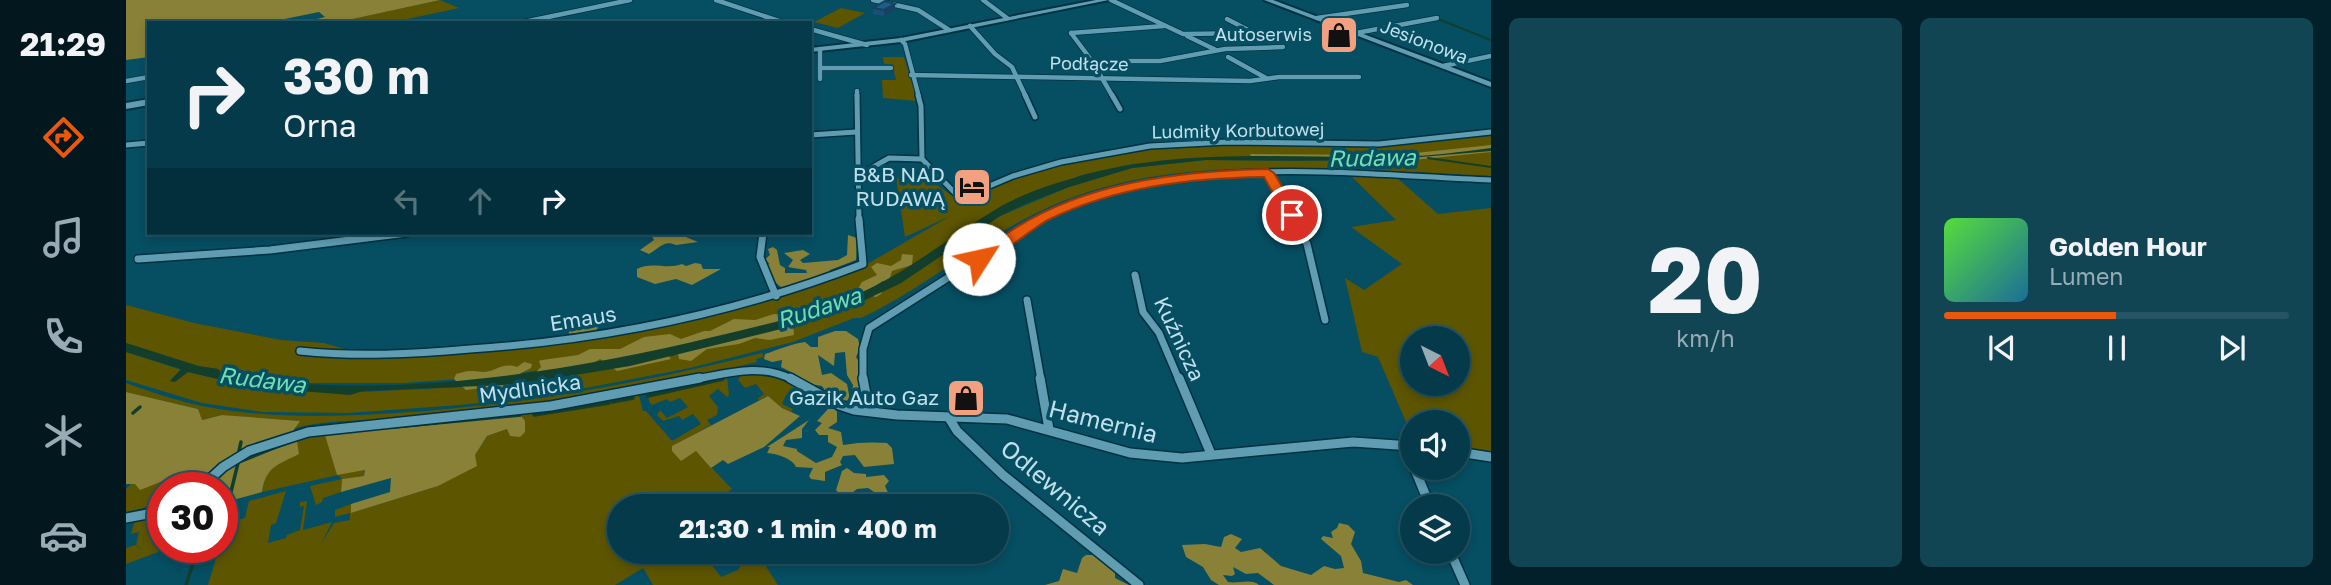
<!DOCTYPE html>
<html lang="en">
<head>
<meta charset="utf-8">
<style>
  :root { --surface:#043a4a; --page:#124554; --text:#f1f3f6; --muted:#97adb5; --line:#255462; --accent:#ea580c }
  body { margin:0; font-family:"Golos Text",sans-serif; background:var(--page); color:var(--text); height:100vh; display:flex; flex-direction:column; font-size:26px; white-space:nowrap }
  * { box-sizing:border-box; margin:0 }
  p { font-size:23px; color:var(--muted) }
  .icon { flex:none; width:38px; height:38px; fill:none; stroke:currentColor; stroke-width:2; stroke-linecap:round; stroke-linejoin:round }
  .map { position:relative; flex:1; overflow:hidden }
  .details { display:flex; flex-direction:column; gap:18px; padding:18px; background:#022029; width:840px }
  .details>* { flex:none }
  .top-card { position:absolute; left:21px; top:21px; width:665px; height:214px; border-radius:0px; box-shadow:0 4px 10px #0003,0 0 0 2px var(--line); background:#043a4a; color:var(--text); overflow:hidden }
  .needle { width:46px; rotate:138deg }
  .controls { position:absolute; left:1274px; top:326px; display:grid; gap:14px }
  .controls a { display:grid; place-items:center; width:70px; height:70px; border-radius:50%; background:var(--surface); box-shadow:0 4px 10px #0003,0 0 0 2px var(--line); font-size:35px }
  .speed { position:absolute; left:21px; top:472px; display:flex; gap:14px; font-size:35px; font-weight:700; text-align:center }
  .speed>* { display:grid; place-content:center; width:91px; height:91px; border-radius:50%; background:var(--surface); box-shadow:0 4px 10px #0003,0 0 0 2px var(--line); line-height:1 }
  .speed .limit { border:10px solid #d22; background:#fff; color:#111 }
  .pin { position:absolute; display:grid; place-items:center; width:60px; height:60px; color:#fff; margin:-30px; border:4px solid #fff; border-radius:50%; box-shadow:0 2px 7px #0007 }
  .me { position:absolute; width:77px; margin:-38px; rotate:55deg; stroke-linejoin:round; filter:drop-shadow(0 0 5px #0008) }
  .turn { display:flex; align-items:center; gap:24px; height:147px; padding:0 21px; font-size:32px }
  .turn .icon { width:91px; height:91px; stroke-width:2.5 }
  .turn b { display:block; font-size:49px; line-height:60px }
  .lanes { display:flex; align-items:center; height:66px; padding:0 21px; background:#0003; justify-content:center; gap:35px; direction:ltr }
  .lanes .off { opacity:.35 }
  .details .widget { flex:1; display:flex; flex-direction:column; justify-content:center; gap:10px; min-width:0; padding:0 24px; border-radius:10px; background:var(--page) }
  .details .dial { align-items:center; gap:0 }
  .dial b { font-size:91px; line-height:1 }
  .song { display:flex; align-items:center; gap:21px }
  .cover { width:84px; height:84px; border-radius:10px; background:linear-gradient(135deg,hsl(110 70% 55%),hsl(200 70% 35%)) }
  .played { height:7px; border-radius:4px; background:linear-gradient(90deg,var(--accent) 50%,var(--line) 50%) }
  .keys { display:flex; justify-content:space-around; direction:ltr }
  .details .tiles { flex:1; display:grid; gap:18px; grid-template-columns:repeat(2,1fr) }
  .trip { position:absolute; left:481px; top:494px; width:402px; height:70px; border-radius:35px; background:var(--surface); box-shadow:0 4px 10px #0003,0 0 0 2px var(--line); font-weight:700; line-height:70px; text-align:center }
  main { display:flex; flex:1; min-height:0 }
  .menu { display:flex; flex-direction:column; width:126px; justify-content:space-around; align-items:center; background:#02171e; color:var(--muted) }
  .menu .icon { width:49px; height:49px }
  .menu .active { color:var(--accent) }
  .menu b { font-size:32px; color:var(--text) }
  .map>svg:first-child { display:block }
  .green { fill:#5d5500; fill-rule:evenodd }
  .forest { fill:#898138 }
  .water { fill:#133e2c }
  .lines { fill:none; stroke-linecap:round; stroke-linejoin:round }
  .stream-far2 { stroke:#133e2c; stroke-width:2 }
  .stream-far1 { stroke:#133e2c; stroke-width:2.5 }
  .stream { stroke:#133e2c; stroke-width:3.5 }
  .minor-far3-casing { stroke:#003241; stroke-width:6 }
  .minor-far2-casing { stroke:#003241; stroke-width:8 }
  .minor-far1-casing { stroke:#003241; stroke-width:10 }
  .minor-casing { stroke:#003241; stroke-width:12 }
  .tertiary-casing { stroke:#003241; stroke-width:4 }
  .minor-far3 { stroke:#609db3; stroke-width:4.5 }
  .minor-far2 { stroke:#609db3; stroke-width:5 }
  .minor-far1 { stroke:#609db3; stroke-width:7 }
  .minor { stroke:#609db3; stroke-width:9 }
  .tertiary { fill:#609db3; fill-rule:evenodd }
  .wall { fill:#1b5076 }
  .shaded-wall { fill:#164160 }
  .building { fill:#1f5d89; stroke:#164160; stroke-width:2 }
  .route { fill:#ea580c; stroke:#983908; stroke-width:2 }
  .labels { text-anchor:middle; stroke-width:7; stroke-linejoin:round; paint-order:stroke }
  .far-poi-label { font-size:18px; fill:#c2e0ec; stroke:#064e62; text-anchor:end }
  .far-street-label { font-size:18px; fill:#c2e0ec; stroke:#064e62 }
  .poi-label { font-size:21px; fill:#c2e0ec; stroke:#064e62; text-anchor:end }
  .street-label { font-size:21px; fill:#c2e0ec; stroke:#064e62 }
  .water-label { font-size:23px; font-style:italic; fill:#70dfaf; stroke:#064e62 }
  .near-street-label { font-size:24px; fill:#c2e0ec; stroke:#064e62 }
</style>
</head>
<body>
<main>
<nav class="menu">
<b>21:29</b>
<svg class="icon active" aria-label="directions" viewBox="0 0 24 24"><path d="M12 3l9 9-9 9-9-9zM9 14v-3h6M13 9l2 2-2 2"/></svg>
<svg class="icon" aria-label="music" viewBox="0 0 24 24"><path d="M9 18V5l10-2v13"/><circle cx="6" cy="18" r="3"/><circle cx="16" cy="16" r="3"/></svg>
<svg class="icon" aria-label="phone" viewBox="0 0 24 24"><path d="M5 4h4l2 5-3 2q2 4 5 5l2-3 5 2v4C11 20 4 13 5 4z"/></svg>
<svg class="icon" aria-label="climate" viewBox="0 0 24 24"><path d="M12 3v18M4 7l16 10M4 17L20 7"/></svg>
<svg class="icon" aria-label="car" viewBox="0 0 24 24"><path d="M5 17H2v-5l4-1 3-4h7l3 4 3 1v5h-3M9 17h6M6 11h13"/><circle cx="7" cy="17" r="2"/><circle cx="17" cy="17" r="2"/></svg>
</nav>
<div class="map">
<svg width="1365" height="585" viewBox="0 0 1365 585">
  <rect width="100%" height="100%" fill="#064e62"/>
  <!-- green -->
  <g class="green">
    <path d="M314,0L333,8L263,23H224L221,20Z"/>
    <path d="M715,8L739,13L712,28L688,22Z"/>
    <path d="M757,57H778L791,101L757,98L756,80H770L766,64H758Z"/>
    <path d="M1365,132V148L1278,157L1150,155L1006,164L956,175L884,202L772,274L709,304L652,321L513,355L376,376L278,383H168L96,374L92,369L72,366L0,343V305L68,323L155,340L198,343L235,354L341,351L582,316L644,301L743,263L824,216L779,237L770,177L803,179L837,204L866,187L915,170L1013,147L1082,144L1254,145Z"/>
    <path d="M1365,151V176C1308,173 1252,170 1195,169C1102,167 1009,168 923,207C856,237 801,287 735,318H728L667,342L564,368L418,396L334,405L222,413L137,412L76,403L0,380V352L56,370L44,380L62,372L126,387L234,392L378,385L504,366L655,329L720,309L775,283L874,216L943,187L1006,168L1079,160L1226,161Z"/>
    <path d="M1225,176L1270,177L1312,214L1365,208V455L1332,449V422H1286V436L1252,357L1236,352L1219,278L1238,290L1276,264L1225,227L1270,220ZM1286,338H1332V383H1286Z"/>
    <path d="M636,353L638,357L630,359L631,362C524,388 416,406 306,417C261,422 213,417 169,428L173,421L96,415L75,420L72,409L0,392V383C28,393 57,403 87,408C158,420 229,416 300,411C414,401 525,381 636,353Z"/>
    <path d="M616,373L653,376L690,396L683,403L680,402L682,399L664,393L660,395L656,404L667,409L665,412L656,408L642,396L633,400L632,398L638,394L630,384L619,388L612,380L614,377L609,375Z"/>
    <path d="M601,376L603,395L601,397L592,389L583,396L592,407L591,415L581,420L585,425L547,446L570,451L606,489L587,503V506H494V551H611L585,564L595,577L612,570L620,558L628,557L639,565L652,585H527L517,568L489,585H82L93,548H96L101,523L119,518L123,501L160,491L150,523L145,525L142,543L160,538L161,535L174,530L178,506L174,507V502L181,501L177,530L206,522L195,544L208,523L224,520V513L209,517V510L225,504V513L312,486L349,455L361,436L381,429L395,416L200,435L211,474L239,470L238,476L216,479L215,492L197,498L196,502L190,505L184,486L216,479L212,475L136,492C140,466 152,465 173,453L170,441L112,464V460L183,435L394,414L513,395L517,411H520L546,441L575,424L567,414L556,420L553,416L537,421L531,415L534,410L541,418L562,407L554,398L544,402L541,399L526,405L523,402L522,395Z"/>
    <path d="M37,481L47,486L37,488V492L18,508L0,512V489L5,484Z"/>
    <path d="M37,515V540L32,552L0,564V548L9,545L18,551L10,545L13,532L5,534L9,520Z"/>
  </g>
  <!-- forest -->
  <g class="forest">
    <path d="M0,0H314L222,20L224,23H174L199,17L193,12L139,23H23V57L0,60Z"/>
    <path d="M1365,145V152L1268,162L1126,159L1124,154L1270,155Z"/>
    <path d="M524,233H550L572,242L550,245C538,240 535,247 523,254L514,250L528,240Z"/>
    <path d="M722,235L731,238L730,260L704,270L702,275L660,289C650,287 644,275 641,267L643,263L638,260L644,255L642,249L647,247L651,250L654,265L659,268V273H681L680,270L662,267L667,260L658,253L677,250L684,254L674,260L677,263L712,260L721,255Z"/>
    <path d="M776,254L787,255L786,265L766,271L763,281H757L751,285L757,290L755,294L750,297L730,292L736,282L751,275L745,267L751,263L765,266L775,260Z"/>
    <path d="M569,263L575,264L577,269H595L566,285L550,279L529,284L511,277V269C525,261 541,270 556,264L560,266Z"/>
    <path d="M648,314L658,315L657,320L667,324L668,335L644,340L629,338L613,344L581,349L565,361L553,359L552,354L542,355L545,359L491,371L474,359L446,377L441,373L436,379L422,376L415,382L410,379L411,371L415,367L413,361L416,360L452,355L464,349H494L518,337L544,334L555,339L578,331H584L608,319L629,320Z"/>
    <path d="M457,315L483,319L474,324L470,331L443,334L442,326L437,325L450,316Z"/>
    <path d="M709,331H720L732,339L734,348L730,357L735,365L732,375L738,394L732,402L726,395L727,385L721,375L719,352L709,353L708,366L692,355L696,375L705,373L721,384L724,400C711,403 703,397 696,386L672,382L669,374L655,367L656,360L646,362L638,359L639,354C651,350 668,343 679,342L685,347H692V337Z"/>
    <path d="M398,362L406,364L405,368L395,373L391,383H384L375,389L366,387L340,390L328,379L330,374C346,370 343,371 357,372C370,372 375,362 391,367Z"/>
    <path d="M0,392L72,409L76,420L96,415L174,421L165,434L100,459L75,483L47,486L37,481L14,490L9,484H0Z"/>
    <path d="M642,396L656,408L674,416L638,447L602,464L597,460L585,468L570,451L555,461L546,451V446Z"/>
    <path d="M702,409H709L711,412V422L702,428L715,432L717,445C734,442 745,442 761,443L766,448L768,464L738,467L729,455L717,456L714,462L716,465L699,472V481L685,479L683,476L687,468L670,467C666,458 651,454 641,453L644,447H641L683,420L676,429V438L660,440L657,446L671,449V451L690,463L706,457L711,447L702,442V435H693L689,430L696,423L691,421Z"/>
    <path d="M395,416L399,421V432L394,437L384,436L381,429L361,436L349,455L351,466L312,486L225,513V504L264,492L265,478L215,492L216,479L238,476L239,470L211,475L199,435Z"/>
    <path d="M171,441L173,454C152,465 140,466 136,492L96,503V488H81L98,469Z"/>
    <path d="M721,468L728,473L740,474V477L758,475L763,481L759,486L763,495L756,497L742,488L731,489L718,499L710,490L716,471Z"/>
    <path d="M1213,523L1222,525L1229,532L1225,544L1235,561L1237,573L1273,582L1280,580L1287,585H1148L1132,573L1120,574L1107,567L1109,574L1106,576L1097,575L1102,582C1113,584 1125,578 1133,585H1093L1085,580L1077,567L1060,557L1056,545L1079,544L1095,547L1098,537L1105,534L1116,539L1109,548L1115,552L1134,548L1155,566L1185,575L1198,566L1209,569L1218,568L1215,556L1195,539L1197,536L1207,538L1205,532L1211,528Z"/>
    <path d="M960,555H972L989,567V578L1003,585H919L933,581L937,569L951,573L956,558Z"/>
  </g>
  <!-- water -->
  <path class="water" d="M1365,148V151L1249,161L1079,160L1006,168L943,187L901,203L874,216L775,283L720,309L655,329L504,366L437,377L378,385L237,391L224,395L126,387L62,372L49,382L44,381L55,369L0,352V343L72,366L92,369L97,374C248,403 438,373 587,337C636,325 686,315 732,294C782,272 825,236 872,208C897,193 930,183 958,175C1062,147 1168,159 1273,157C1304,156 1335,152 1365,148Z"/>
  <g class="lines">
    <!-- stream-far2 -->
    <g class="stream-far2">
      <path d="M1312,19L1365,40"/>
      <path d="M1302,158L1365,167"/>
    </g>
    <!-- stream-far1 -->
    <g class="stream-far1">
      <path d="M612,375L620,374"/>
      <path d="M592,380L597,379"/>
    </g>
    <!-- stream -->
    <g class="stream">
      <path d="M522,396L597,379"/>
      <path d="M486,402L507,398"/>
      <path d="M7,413L14,407"/>
      <path d="M408,415L483,403"/>
      <path d="M268,427L394,415"/>
      <path d="M113,451L115,442"/>
      <path d="M113,462L152,446"/>
      <path d="M103,500L112,463"/>
      <path d="M60,585L72,548"/>
    </g>
    <defs>
      <g id="minor-far3">
        <path d="M590,0L659,23"/>
        <path d="M747,0L792,10L823,30"/>
        <path d="M857,0L881,18"/>
        <path d="M985,0L1057,34L1128,33L1101,19"/>
        <path d="M1191,18L1281,5"/>
        <path d="M393,23L504,0"/>
        <path d="M844,26L869,54L886,67L900,97"/>
        <path d="M684,29L741,45"/>
        <path d="M945,33L1038,26"/>
        <path d="M945,33L966,61L987,97"/>
        <path d="M1230,33L1311,18"/>
        <path d="M1061,36L1090,50"/>
        <path d="M775,40L779,44L793,97"/>
        <path d="M694,49V79"/>
        <path d="M1102,57L1140,78"/>
        <path d="M966,61H1034L1099,49L1157,47"/>
        <path d="M1317,66L1365,56"/>
        <path d="M694,68H765"/>
        <path d="M785,75L1124,81L1153,77H1233"/>
        <path d="M0,81L23,77"/>
        <path d="M731,91V97"/>
      </g>
      <g id="minor-far2">
        <path d="M731,95L733,221"/>
        <path d="M792,95L795,106L796,159L828,192L842,195L887,176L935,162L1024,146L1101,142L1253,144L1365,132"/>
        <path d="M899,95L909,117"/>
        <path d="M986,95L994,109"/>
        <path d="M684,135L730,132"/>
        <path d="M0,145L23,143"/>
        <path d="M731,171L742,170L763,158L796,159"/>
        <path d="M1142,172L1168,221"/>
        <path d="M911,221C1050,151 1215,174 1365,180"/>
      </g>
      <g id="minor-far1">
        <path d="M1167,219L1181,244L1199,320"/>
        <path d="M637,233L634,257L650,296"/>
        <path d="M12,259L144,250L281,233"/>
        <path d="M1009,275L1017,312L1033,333L1053,380"/>
        <path d="M901,300L915,380"/>
        <path d="M174,351C231,357 287,354 344,349C480,340 610,313 737,264L733,219"/>
        <path d="M565,380C600,374 634,362 667,380"/>
        <path d="M737,380V349L743,328L914,219"/>
      </g>
      <g id="minor">
        <path d="M664,378L713,405L728,410L771,415L881,419L1004,453L1056,458L1227,442L1286,446"/>
        <path d="M737,378L743,411"/>
        <path d="M914,378L923,429"/>
        <path d="M1053,378L1085,454"/>
        <path d="M823,418L831,431L877,475L1013,585"/>
        <path d="M1278,445L1286,464"/>
        <path d="M1332,452L1365,457"/>
        <path d="M1288,467L1304,506"/>
        <path d="M74,488L97,467L123,451L182,432L425,406L574,378"/>
        <path d="M0,518L37,511"/>
        <path d="M1324,551L1339,585"/>
      </g>
      <g id="tertiary">
        <path d="M970,0H983L775,42L684,52V48L775,38Z"/>
        <path d="M1138,0H1147L1365,82V87Z"/>
        <path d="M23,99V105L0,109V103Z"/>
      </g>
    </defs>
    <!-- minor-far3 casing -->
    <use href="#minor-far3" class="minor-far3-casing"/>
    <!-- minor-far2 casing -->
    <use href="#minor-far2" class="minor-far2-casing"/>
    <!-- minor-far1 casing -->
    <use href="#minor-far1" class="minor-far1-casing"/>
    <!-- minor casing -->
    <use href="#minor" class="minor-casing"/>
    <!-- tertiary casing -->
    <use href="#tertiary" class="tertiary-casing"/>
    <!-- minor-far3 -->
    <use href="#minor-far3" class="minor-far3"/>
    <!-- minor-far2 -->
    <use href="#minor-far2" class="minor-far2"/>
    <!-- minor-far1 -->
    <use href="#minor-far1" class="minor-far1"/>
    <!-- minor -->
    <use href="#minor" class="minor"/>
    <!-- tertiary -->
    <use href="#tertiary" class="tertiary"/>
  </g>
  <!-- wall -->
  <path class="wall" d="M747,8L769,10L758,16L747,14Z"/>
  <!-- shaded-wall -->
  <path class="shaded-wall" d="M769,4V10L758,16V10Z"/>
  <!-- building -->
  <path class="building" d="M759,1L769,4L758,10L747,8Z"/>
  <!-- route -->
  <path class="route" d="M1142,169L1148,173L1173,215L1171,218H1161L1138,177C1063,178 989,187 922,220C905,229 863,266 848,262L846,259C854,248 869,241 880,234C956,182 1052,171 1142,169Z"/>
  <!-- icons -->
  <defs>
    <symbol id="shop-square" viewBox="-11 -11 22 22"><rect x="-9" y="-9" width="18" height="18" rx="4" fill="#f2a07f" stroke="#064e62"/><path d="M-5-2.5h2.3a2.7 3.5 0 0 1 5.4 0H5L5.5 6h-11ZM-1.5-2.5h3a1.5 2.3 0 0 0-3 0Z" fill="#111"/></symbol>
    <symbol id="hotel-square" viewBox="-11 -11 22 22"><rect x="-9" y="-9" width="18" height="18" rx="4" fill="#f2a07f" stroke="#064e62"/><path d="M-6-4.5h1.5V1H6V5H4.5V3h-9V5H-6ZM-4 0a1.8 1.8 0 1 1 3.6 0ZM.5 0V-2.5h3Q6-2.5 6 0Z" fill="#111"/></symbol>
  </defs>
  <g fill-rule="evenodd">
    <use href="#shop-square" x="1191" y="13" width="44" height="44"/>
    <use href="#hotel-square" x="824" y="165" width="44" height="44"/>
    <use href="#shop-square" x="818" y="376" width="44" height="44"/>
  </g>
  <g class="labels">
    <!-- far-poi labels -->
    <g class="far-poi-label">
      <text x="1186" y="41">Autoserwis</text>
    </g>
    <!-- far-street labels -->
    <g class="far-street-label">
      <text transform="translate(1298 42) rotate(21)" y="6">Jesionowa</text>
      <text transform="translate(963 64) rotate(1)" y="6">Podłącze</text>
      <text transform="translate(1112 131) rotate(-1)" y="6">Ludmiły Korbutowej</text>
    </g>
    <!-- poi labels -->
    <g class="poi-label">
      <text x="819" y="182">B&amp;B NAD<tspan x="819" dy="24">RUDAWĄ</tspan></text>
      <text x="813" y="405">Gazik Auto Gaz</text>
    </g>
    <!-- street labels -->
    <g class="street-label">
      <text transform="translate(457 319) rotate(-9)" y="7">Emaus</text>
      <text transform="translate(1053 339) rotate(65)" y="7">Kuźnicza</text>
      <text transform="translate(404 389) rotate(-8)" y="7">Mydlnicka</text>
    </g>
    <!-- water labels -->
    <g class="water-label">
      <text transform="translate(1246 158) rotate(-1)" y="8">Rudawa</text>
      <text transform="translate(693 308) rotate(-18)" y="8">Rudawa</text>
      <text transform="translate(136 380) rotate(7)" y="8">Rudawa</text>
    </g>
    <!-- near-street labels -->
    <g class="near-street-label">
      <text transform="translate(977 422) rotate(14)" y="8">Hamernia</text>
      <text transform="translate(929 488) rotate(40)" y="8">Odlewnicza</text>
    </g>
  </g>
</svg>
<div class="controls">
<a><svg class="needle" viewBox="-14 -14 28 28"><path d="M0-13l5 13h-10z" fill="#e53935"/><path d="M0 13l5-13h-10z" fill="#97adb5"/></svg></a>
<a><svg class="icon" aria-label="sound" viewBox="0 0 24 24"><path d="M4 9h4l5-4v14l-5-4H4zM17 9q2 3 0 6"/></svg></a>
<a><svg class="icon" aria-label="layers" viewBox="0 0 24 24"><path d="M12 4l9 5-9 5-9-5zM3 14l9 5 9-5"/></svg></a>
</div>
<div class="speed"><div class="limit">30</div></div>
<div class="pin" style="left:1166px;top:215px;background:#d93025"><svg class="icon" aria-label="arrive" viewBox="0 0 24 24"><path d="M6 21V4h12l-3 4 3 4H6"/></svg></div>
<svg class="me" style="left:853px;top:259px" viewBox="-20 -20 40 40"><circle r="19" fill="#fff"/><path d="M0-13L10 11 0 6-10 11z" fill="#ea580c"/></svg>
<div class="trip">21:30 · 1 min · 400 m</div>
<div class="top-card">
<div class="turn"><svg class="icon" aria-label="right" viewBox="0 0 24 24"><path d="M7 20v-9h11M14 6l5 5-5 5"/></svg><div><b>330 m</b>Orna</div></div>
<div class="lanes"><svg class="icon off" aria-label="left" viewBox="0 0 24 24"><path d="M17 20v-9H6M10 6l-5 5 5 5"/></svg><svg class="icon off" aria-label="ahead" viewBox="0 0 24 24"><path d="M12 20V5M6 11l6-6 6 6"/></svg><svg class="icon" aria-label="right" viewBox="0 0 24 24"><path d="M7 20v-9h11M14 6l5 5-5 5"/></svg></div>
</div>
</div>
<section class="details">
<div class="tiles">
<div class="widget dial"><b>20</b><p>km/h</p></div>
<div class="widget">
<div class="song"><i class="cover"></i><div><b>Golden Hour</b><p>Lumen</p></div></div>
<div class="played"></div>
<div class="keys"><svg class="icon" aria-label="previous" viewBox="0 0 24 24"><path d="M18 5L8 12l10 7zM5 5v14"/></svg><svg class="icon" aria-label="pause" viewBox="0 0 24 24"><path d="M8 5v14M16 5v14"/></svg><svg class="icon" aria-label="next" viewBox="0 0 24 24"><path d="M6 5l10 7-10 7zM19 5v14"/></svg></div>
</div>
</div>
</section>
</main>
</body>
</html>
